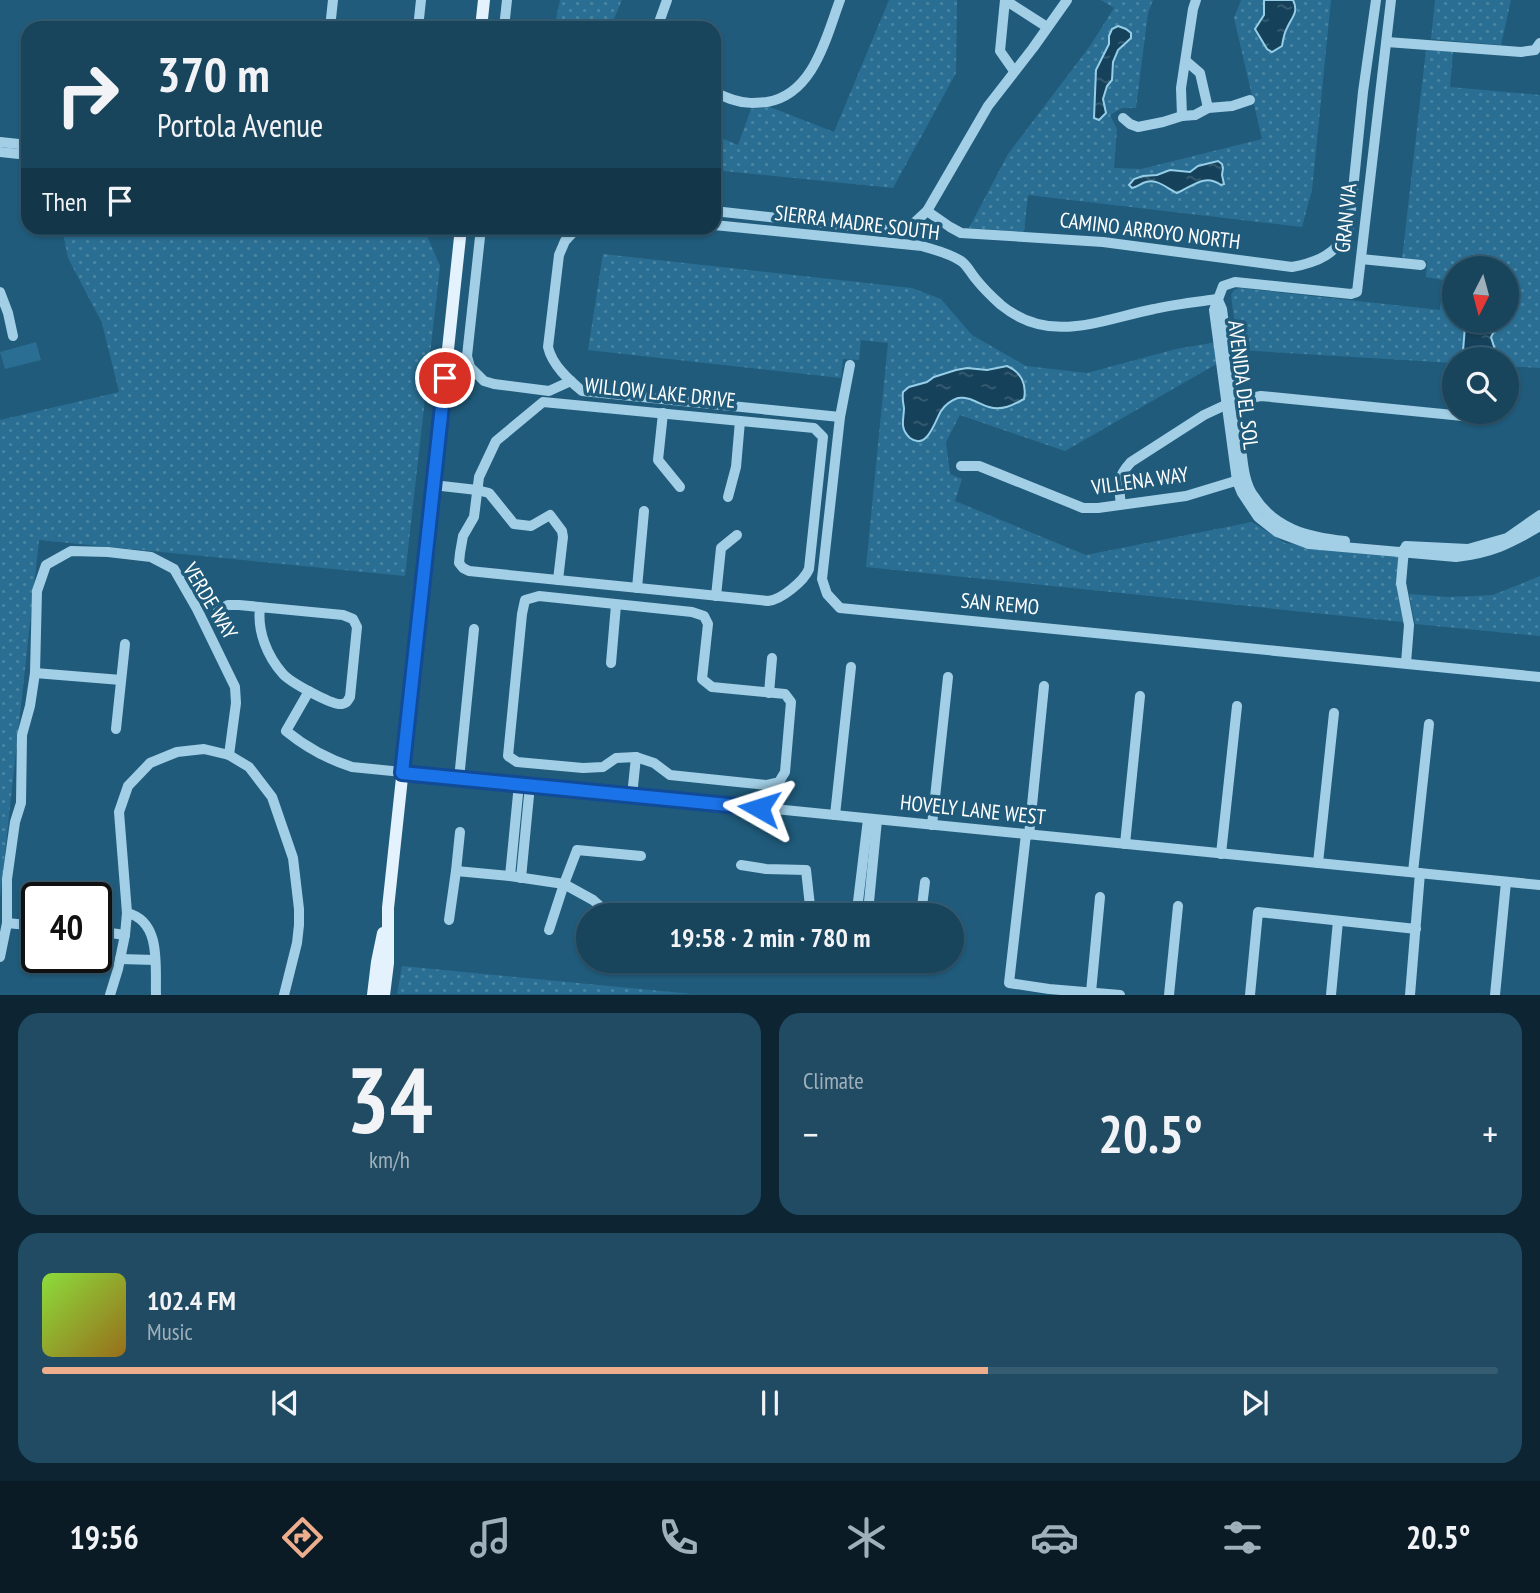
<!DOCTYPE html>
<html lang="en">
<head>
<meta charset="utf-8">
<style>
  :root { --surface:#18445c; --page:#214b62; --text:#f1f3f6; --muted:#9fb0bb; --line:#365c72; --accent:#eead8d }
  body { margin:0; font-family:"PT Sans Narrow",sans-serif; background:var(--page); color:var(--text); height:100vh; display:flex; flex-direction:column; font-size:26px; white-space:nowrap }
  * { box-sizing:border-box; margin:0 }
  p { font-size:23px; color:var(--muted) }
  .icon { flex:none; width:38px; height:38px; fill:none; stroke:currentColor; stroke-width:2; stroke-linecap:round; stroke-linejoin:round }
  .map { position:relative; height:995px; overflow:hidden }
  .details { display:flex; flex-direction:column; gap:18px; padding:18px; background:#0d2533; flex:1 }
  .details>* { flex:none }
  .guide { position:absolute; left:21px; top:21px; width:700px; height:214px; border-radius:21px; box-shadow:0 2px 5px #0004,0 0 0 2px var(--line); background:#18445c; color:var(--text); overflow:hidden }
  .needle { width:46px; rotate:186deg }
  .tools { position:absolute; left:1442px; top:256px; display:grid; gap:14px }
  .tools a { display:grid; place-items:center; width:77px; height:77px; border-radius:50%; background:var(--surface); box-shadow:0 2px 5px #0004,0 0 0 2px var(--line); font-size:35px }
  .speed { position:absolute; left:21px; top:882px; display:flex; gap:14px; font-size:35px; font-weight:700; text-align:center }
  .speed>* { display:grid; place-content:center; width:91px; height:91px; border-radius:50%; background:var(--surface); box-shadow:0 2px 5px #0004,0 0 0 2px var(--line); line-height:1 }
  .speed .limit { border:4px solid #111; border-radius:10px; background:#fff; color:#111 }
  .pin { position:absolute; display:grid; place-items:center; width:60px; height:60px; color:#fff; margin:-30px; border:4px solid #fff; border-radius:50%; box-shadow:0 2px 7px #0007 }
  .me { position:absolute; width:77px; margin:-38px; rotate:276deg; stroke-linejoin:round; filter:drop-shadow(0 0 5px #0008) }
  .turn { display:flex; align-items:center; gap:24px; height:147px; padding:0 21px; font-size:32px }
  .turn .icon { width:91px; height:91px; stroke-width:2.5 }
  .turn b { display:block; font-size:49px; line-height:60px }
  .then { display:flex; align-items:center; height:66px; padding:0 21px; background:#0003; gap:14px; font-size:26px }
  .big { font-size:52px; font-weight:800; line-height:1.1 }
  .details .card { flex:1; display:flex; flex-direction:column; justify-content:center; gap:10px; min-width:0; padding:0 24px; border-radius:21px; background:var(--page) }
  .details .dial { align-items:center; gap:0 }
  .dial b { font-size:91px; line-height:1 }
  .song { display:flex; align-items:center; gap:21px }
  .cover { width:84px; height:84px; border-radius:10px; background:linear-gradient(135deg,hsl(90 70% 55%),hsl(40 70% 35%)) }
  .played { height:7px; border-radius:4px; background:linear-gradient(90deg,var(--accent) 65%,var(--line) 65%) }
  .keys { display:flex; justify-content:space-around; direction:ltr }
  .heat { display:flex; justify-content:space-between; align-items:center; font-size:38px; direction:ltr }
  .details .tiles { flex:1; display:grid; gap:18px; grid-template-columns:1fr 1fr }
  .card:last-child { grid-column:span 2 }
  .trip { position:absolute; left:576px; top:903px; width:388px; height:70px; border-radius:35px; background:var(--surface); box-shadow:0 2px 5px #0004,0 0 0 2px var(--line); font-weight:800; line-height:70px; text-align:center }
  .tabs { display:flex; height:112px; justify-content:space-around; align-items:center; background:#0a1b25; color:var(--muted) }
  .tabs .icon { width:49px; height:49px }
  .tabs .active { color:var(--accent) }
  .tabs b { font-size:32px; color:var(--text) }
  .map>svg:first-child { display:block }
  .green { fill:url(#green-dots); fill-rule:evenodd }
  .pitch { fill:#2a6f93 }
  .water { fill:url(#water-ripples); stroke:#96cde7; stroke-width:2 }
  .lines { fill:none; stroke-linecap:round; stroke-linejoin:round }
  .minor { stroke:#a2cfe6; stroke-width:10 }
  .major { stroke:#e3f2fd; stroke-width:12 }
  .route-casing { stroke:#114b97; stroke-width:18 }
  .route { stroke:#1a73e8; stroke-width:12 }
  .labels { text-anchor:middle; stroke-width:7; stroke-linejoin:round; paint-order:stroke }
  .street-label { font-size:21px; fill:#fff; stroke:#205b7b }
</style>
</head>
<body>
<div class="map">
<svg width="1540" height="995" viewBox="0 0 1540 995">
  <defs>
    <pattern id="green-dots" width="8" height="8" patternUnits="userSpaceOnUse" patternTransform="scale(1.75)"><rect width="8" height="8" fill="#2a6f93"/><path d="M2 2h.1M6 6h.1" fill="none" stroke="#4a85a3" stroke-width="1.8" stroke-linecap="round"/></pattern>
    <pattern id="water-ripples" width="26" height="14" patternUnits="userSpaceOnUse" patternTransform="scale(1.75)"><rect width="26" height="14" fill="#16415a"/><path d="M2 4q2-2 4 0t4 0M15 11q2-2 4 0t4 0" fill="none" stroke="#395e73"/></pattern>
  </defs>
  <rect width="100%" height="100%" fill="#205b7b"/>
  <!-- green -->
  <g class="green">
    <path d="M560,0H622L610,28H554Z"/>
    <path d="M889,0H957L956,73L893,188L714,170V135L738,145L751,109L770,107L834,132Z"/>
    <path d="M1101,0H1153L1148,13L1136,108H1122L1110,115L1117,129L1114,168L1141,169L1262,139L1234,18L1241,0H1331L1312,190L1302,227L1028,195L1024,232L969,228L1008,154L1090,46L1114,8Z"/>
    <path d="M1435,0H1511L1501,45L1431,39Z"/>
    <path d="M1426,50L1453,52L1450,87L1540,95V368L1507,366V359H1454V363L1238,350L1231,295L1234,290L1239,288L1440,310L1443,280L1426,277L1427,261L1402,259ZM1454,268H1507V320H1454Z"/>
    <path d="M62,228H421L427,236L440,266L405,576L39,540L0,899V420L119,392L102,323L68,258Z"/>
    <path d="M603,254L912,288L941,299L972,335L1026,366L1087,373L1176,349L1217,342L1220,362L1065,451L960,415L946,442L950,474L962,479L955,501L1086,555L1252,522L1285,543L1399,556L1397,584L1403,622L866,567L888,343L861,340L859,360L843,359L841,378L588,350Z"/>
    <path d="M1540,576V636L1415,624L1409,594L1449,597L1493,595Z"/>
    <path d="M402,966L692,994H397Z"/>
  </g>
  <!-- pitch -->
  <path class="pitch" d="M36,342L41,360L5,369L0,352Z"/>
  <!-- water -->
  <g class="water">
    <path d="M1264,0H1293C1299,12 1292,17 1287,28C1284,33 1283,40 1282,46L1272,52L1267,49L1255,29L1264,15Z"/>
    <path d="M1118,26L1126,29L1131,33V38L1118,50L1113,62L1112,80L1107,86L1103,99L1106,113L1099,120L1094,118L1096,70L1109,44V36L1112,29Z"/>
    <path d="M1218,161L1222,164L1223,168L1222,175L1224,184L1221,185C1204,173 1192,187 1177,193C1166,188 1156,177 1143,183C1139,185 1136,187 1132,188L1129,185L1134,179L1143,176L1157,175L1170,170L1190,172L1198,166Z"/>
    <path d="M1469,320H1500L1491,337L1496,353C1485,360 1473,361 1463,351L1465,326Z"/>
    <path d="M1007,366C1021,372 1027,384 1024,399C1013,405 1002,411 989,407C978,404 970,396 958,398C952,400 945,405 941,411C935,421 927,451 910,438C899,428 904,419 904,408C903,402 902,398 903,392L909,387L927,382L934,377L956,370L967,368L987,370Z"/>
  </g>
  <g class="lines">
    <!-- minor -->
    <g class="minor">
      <path d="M1005,0L1000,51L1014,71"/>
      <path d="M1005,0L1047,27"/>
      <path d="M1391,0L1357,292L1351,294L1235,282L1223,286L1214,310L1237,481L1242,493L1258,517L1277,532L1309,544L1456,557C1491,553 1510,544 1540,526"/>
      <path d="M330,28L333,0"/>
      <path d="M418,28L421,0"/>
      <path d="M504,28L507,0"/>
      <path d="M657,28L667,0"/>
      <path d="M1387,42L1521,52L1535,50L1540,43"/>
      <path d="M1186,61L1200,73L1208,108"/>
      <path d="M714,92C721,95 727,98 734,100C745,104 756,103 767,102C814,94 826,37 840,0"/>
      <path d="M1182,116L1181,88L1193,9L1196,0"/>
      <path d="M1123,118L1130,124L1138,127L1163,122L1182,116L1195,115L1208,108L1232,106L1250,100"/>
      <path d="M0,142L28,145"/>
      <path d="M0,152L28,155"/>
      <path d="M714,211L888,230L914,223L927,211L950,227L961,233L1103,242L1292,267C1319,262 1336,254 1349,229L1363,92L1376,0"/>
      <path d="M927,211L988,106L1033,48L1067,0"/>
      <path d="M714,225L922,246C935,250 949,253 961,261C967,265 970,272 975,278C982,287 992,297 1001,305C1050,345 1100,320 1154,309C1175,304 1196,302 1218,299"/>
      <path d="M481,228L467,356L470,367L484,381L494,384L549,391L571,381"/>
      <path d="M577,228L565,241L559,255L548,347C552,365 569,380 582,391L840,417"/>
      <path d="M1361,259L1421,265"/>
      <path d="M0,292L8,313L13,336"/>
      <path d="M1218,300L1222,309C1228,356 1233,402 1241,448C1243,463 1244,482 1253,495C1274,529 1308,537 1345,541"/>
      <path d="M850,365L840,417L822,579L827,594L840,608L1540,677"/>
      <path d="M543,402L814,428L823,437L809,569C804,581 781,600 768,601L469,571L463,568L459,563L460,553L463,536L474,517L479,477L496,441Z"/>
      <path d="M663,413L658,460L680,487"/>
      <path d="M961,466H979L1083,508H1098L1186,496L1242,479"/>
      <path d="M433,485L477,490L489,493L514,524L531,526L550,515L562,531L563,537L558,580"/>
      <path d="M728,497L736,467L740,421"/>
      <path d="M1121,504C1118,484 1117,477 1131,462L1204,415L1234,401L1261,396L1463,416"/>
      <path d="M1406,546L1468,549L1507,538L1540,515"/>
      <path d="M1404,549L1401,583L1409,625L1406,663"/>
      <path d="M637,588L644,511"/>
      <path d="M539,596L692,612L704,616L708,624L702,679L712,687L785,694L791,702L785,772L779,782L766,785L670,775L654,763L636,757L616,758L603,767L583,768L517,762L508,756L522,614L525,600Z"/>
      <path d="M716,596L721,548L737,535"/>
      <path d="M218,610L228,605H239L343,615L353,619L357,627L350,697C347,701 348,703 342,704C333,706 290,682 283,674C267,656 257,631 260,607"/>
      <path d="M611,663L616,605"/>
      <path d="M35,673L121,680"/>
      <path d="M309,691L286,731C307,748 327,759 352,767L1540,885"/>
      <path d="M769,693L772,658"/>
      <path d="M116,729L125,644"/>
      <path d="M459,779L474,629"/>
      <path d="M632,796L636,757"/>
      <path d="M835,815L851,667"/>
      <path d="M932,825L948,677"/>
      <path d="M1026,834L1009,983L1049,989L1120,995"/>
      <path d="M1029,835L1044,686"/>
      <path d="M1125,844L1140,696"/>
      <path d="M1221,854L1237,706"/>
      <path d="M1318,863L1334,713"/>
      <path d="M741,865L766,869L806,870L811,915"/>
      <path d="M456,871L510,876L564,884L593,900L610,915"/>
      <path d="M1413,872L1429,724"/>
      <path d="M510,876L519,784"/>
      <path d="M521,878L530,785"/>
      <path d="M857,910L868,819"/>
      <path d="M868,912L877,820"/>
      <path d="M127,913C162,921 155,967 156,995"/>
      <path d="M789,915C825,905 863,911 899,915"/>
      <path d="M921,915L925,882"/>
      <path d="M449,920L456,871L460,832"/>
      <path d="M7,923L37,926"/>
      <path d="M549,930L564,884L577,850L641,856"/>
      <path d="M96,931L125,935"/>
      <path d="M0,957L7,923V879L15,822L21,803L22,735L30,706L35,673L37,591L46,565L71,551L108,552L151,557L174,569L197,609L235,687L236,703L229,755"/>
      <path d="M120,959L155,960"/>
      <path d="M915,969L916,961"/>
      <path d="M1091,992L1100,897"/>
      <path d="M110,995L118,969L125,935L127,913L119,812L128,786L150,763L177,752L204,749L229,755L249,767L272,797L293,858L299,909V925L297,943L284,995"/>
      <path d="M1169,995L1178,906"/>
      <path d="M1250,995L1258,912L1416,929"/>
      <path d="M1331,995L1338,921"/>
      <path d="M1410,995L1420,873"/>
      <path d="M1495,995L1506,882"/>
    </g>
    <!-- major -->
    <g class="major">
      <path d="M481,28L484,0"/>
      <path d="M373,995L377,962L383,933"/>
      <path d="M384,995L388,963V908L461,228"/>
    </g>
  </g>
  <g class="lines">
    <defs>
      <path id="route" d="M445,378L402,773L759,808"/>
    </defs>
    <!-- route casing -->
    <use href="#route" class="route-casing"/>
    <!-- route -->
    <use href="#route" class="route"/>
  </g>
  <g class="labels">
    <!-- street labels -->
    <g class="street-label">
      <text transform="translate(1346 218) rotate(-84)" y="7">GRAN VIA</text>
      <text transform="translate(857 223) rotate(7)" y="7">SIERRA MADRE SOUTH</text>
      <text transform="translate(1150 231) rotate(7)" y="7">CAMINO ARROYO NORTH</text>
      <text transform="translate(1243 385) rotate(83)" y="7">AVENIDA DEL SOL</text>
      <text transform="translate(660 393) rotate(6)" y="7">WILLOW LAKE DRIVE</text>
      <text transform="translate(1140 481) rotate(-8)" y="7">VILLENA WAY</text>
      <text transform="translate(210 601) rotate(59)" y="7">VERDE WAY</text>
      <text transform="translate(1000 604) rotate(5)" y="7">SAN REMO</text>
      <text transform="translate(973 810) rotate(6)" y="7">HOVELY LANE WEST</text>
    </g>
  </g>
</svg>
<div class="tools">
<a><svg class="needle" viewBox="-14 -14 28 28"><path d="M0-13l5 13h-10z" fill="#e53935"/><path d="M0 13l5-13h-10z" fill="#9fb0bb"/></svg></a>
<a><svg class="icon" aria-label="search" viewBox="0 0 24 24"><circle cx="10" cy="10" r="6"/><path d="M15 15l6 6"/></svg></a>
</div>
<div class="speed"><div class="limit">40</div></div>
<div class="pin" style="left:445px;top:378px;background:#d93025"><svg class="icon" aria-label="arrive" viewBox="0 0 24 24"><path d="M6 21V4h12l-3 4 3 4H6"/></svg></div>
<svg class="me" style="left:759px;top:808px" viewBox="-20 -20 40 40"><path d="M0-17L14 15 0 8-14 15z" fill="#1a73e8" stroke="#fff" stroke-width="4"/></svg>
<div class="trip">19:58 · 2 min · 780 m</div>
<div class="guide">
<div class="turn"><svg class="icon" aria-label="right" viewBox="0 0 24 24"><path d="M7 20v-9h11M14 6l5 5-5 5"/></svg><div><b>370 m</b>Portola Avenue</div></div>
<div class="then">Then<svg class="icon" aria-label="arrive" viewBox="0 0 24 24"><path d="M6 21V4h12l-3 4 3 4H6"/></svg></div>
</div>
</div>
<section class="details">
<div class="tiles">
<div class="card dial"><b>34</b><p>km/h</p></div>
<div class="card"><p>Climate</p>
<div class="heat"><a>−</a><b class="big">20.5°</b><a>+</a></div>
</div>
<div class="card">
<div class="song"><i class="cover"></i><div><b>102.4 FM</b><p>Music</p></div></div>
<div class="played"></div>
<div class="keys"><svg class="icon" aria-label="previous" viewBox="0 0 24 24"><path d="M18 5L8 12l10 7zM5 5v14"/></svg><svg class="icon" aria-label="pause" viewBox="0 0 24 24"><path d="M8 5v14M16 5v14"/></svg><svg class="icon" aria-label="next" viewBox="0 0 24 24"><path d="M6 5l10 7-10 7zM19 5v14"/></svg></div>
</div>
</div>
</section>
<nav class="tabs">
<b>19:56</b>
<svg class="icon active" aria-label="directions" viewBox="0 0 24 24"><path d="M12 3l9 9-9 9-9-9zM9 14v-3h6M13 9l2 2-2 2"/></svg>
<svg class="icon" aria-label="music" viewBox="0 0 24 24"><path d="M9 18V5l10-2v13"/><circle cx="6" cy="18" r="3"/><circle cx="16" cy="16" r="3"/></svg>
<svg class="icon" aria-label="phone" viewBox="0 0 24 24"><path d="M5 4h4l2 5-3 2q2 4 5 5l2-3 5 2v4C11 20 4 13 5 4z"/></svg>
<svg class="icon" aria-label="climate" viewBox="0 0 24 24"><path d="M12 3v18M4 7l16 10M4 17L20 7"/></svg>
<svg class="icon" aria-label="car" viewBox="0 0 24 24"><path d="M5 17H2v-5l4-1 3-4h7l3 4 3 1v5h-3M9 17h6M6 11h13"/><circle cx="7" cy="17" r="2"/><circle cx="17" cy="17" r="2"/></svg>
<svg class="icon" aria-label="filters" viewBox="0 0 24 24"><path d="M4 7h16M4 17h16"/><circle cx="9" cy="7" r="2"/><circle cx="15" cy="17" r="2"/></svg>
<b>20.5°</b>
</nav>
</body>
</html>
